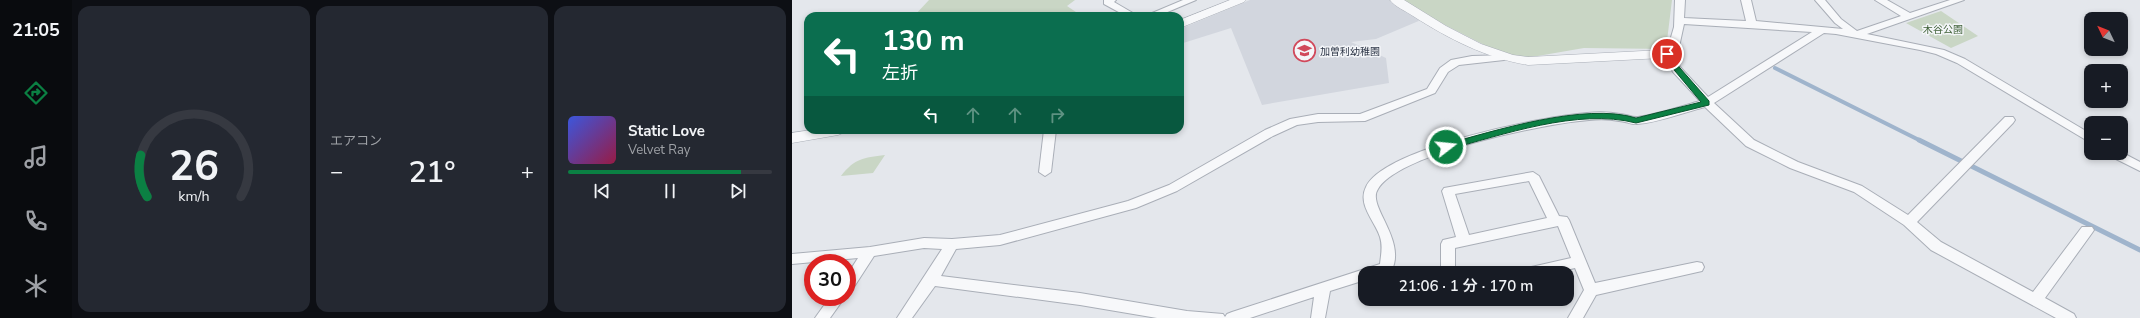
<!DOCTYPE html>
<html lang="ja">
<head>
<meta charset="utf-8">
<style>
  :root { --surface:#171b24; --page:#242831; --text:#f1f3f6; --muted:#9ea1a6; --line:#363941; --accent:#0b8043 }
  body { margin:0; font-family:"Nunito Sans","Noto Sans JP",sans-serif; background:var(--page); color:var(--text); height:100vh; display:flex; flex-direction:column; font-size:15px; white-space:nowrap }
  * { box-sizing:border-box; margin:0 }
  p { font-size:13px; color:var(--muted) }
  .icon { flex:none; width:22px; height:22px; fill:none; stroke:currentColor; stroke-width:2; stroke-linecap:round; stroke-linejoin:round }
  .map { position:relative; flex:1; overflow:hidden }
  .details { display:flex; flex-direction:column; gap:6px; padding:6px; background:#0d0f14; width:720px }
  .details>* { flex:none }
  .banner { position:absolute; left:12px; top:12px; width:380px; height:122px; border-radius:12px; box-shadow:0 2px 6px #0003; background:#0b6e4f; color:#fff; overflow:hidden }
  .needle { width:26px; rotate:313deg }
  .fabs { position:absolute; left:1292px; top:12px; display:grid; gap:8px }
  .fabs a { display:grid; place-items:center; width:44px; height:44px; border-radius:8px; background:var(--surface); box-shadow:0 2px 6px #0003; font-size:20px }
  .speed { position:absolute; left:12px; top:254px; display:flex; gap:8px; font-size:20px; font-weight:700; text-align:center }
  .speed>* { display:grid; place-content:center; width:52px; height:52px; border-radius:50%; background:var(--surface); box-shadow:0 2px 6px #0003; line-height:1 }
  .speed .limit { border:6px solid #d22; background:#fff; color:#111 }
  .pin { position:absolute; display:grid; place-items:center; width:34px; height:34px; color:#fff; margin:-17px; border:2px solid #fff; border-radius:50%; box-shadow:0 1px 4px #0007 }
  .me { position:absolute; width:44px; margin:-22px; rotate:74deg; stroke-linejoin:round; filter:drop-shadow(0 0 3px #0008) }
  .turn { display:flex; align-items:center; gap:14px; height:84px; padding:0 12px; font-size:18px }
  .turn .icon { width:52px; height:52px; stroke-width:2.5 }
  .turn b { display:block; font-size:28px; line-height:34px }
  .lanes { display:flex; align-items:center; height:38px; padding:0 12px; background:#0003; justify-content:center; gap:20px; direction:ltr }
  .lanes .off { opacity:.35 }
  .big { font-size:30px; font-weight:600; line-height:1.1 }
  .details .tile { flex:1; display:flex; flex-direction:column; justify-content:center; gap:6px; min-width:0; padding:0 14px; border-radius:12px; background:var(--page) }
  .details .dial { align-items:center; gap:0 }
  .dial svg { height:104px; overflow:visible; fill:none; stroke:var(--line); stroke-width:7; stroke-linecap:round; text-anchor:middle }
  .dial text { fill:var(--text); stroke:none }
  .song { display:flex; align-items:center; gap:12px }
  .cover { width:48px; height:48px; border-radius:6px; background:linear-gradient(135deg,hsl(230 70% 55%),hsl(340 70% 35%)) }
  .played { height:4px; border-radius:2px; background:linear-gradient(90deg,var(--accent) 85%,var(--line) 85%) }
  .keys { display:flex; justify-content:space-around; direction:ltr }
  .heat { display:flex; justify-content:space-between; align-items:center; font-size:22px; direction:ltr }
  .details .tiles { flex:1; display:grid; gap:6px; grid-template-columns:repeat(3,1fr) }
  .trip { position:absolute; left:566px; top:266px; width:216px; height:40px; border-radius:12px; background:var(--surface); box-shadow:0 2px 6px #0003; font-weight:600; line-height:40px; text-align:center }
  main { display:flex; flex:1; min-height:0 }
  .menu { display:flex; flex-direction:column; width:72px; justify-content:space-around; align-items:center; background:#090b0e; color:var(--muted) }
  .menu .icon { width:28px; height:28px }
  .menu .on { color:var(--accent) }
  .menu b { font-size:18px; color:var(--text) }
  .map>svg:first-child { display:block }
  .built { fill:#d2d6de }
  .green { fill:#c9d6c5 }
  .lines { fill:none; stroke-linecap:round; stroke-linejoin:round }
  .stream-far1 { stroke:#9fb4cc; stroke-width:4 }
  .stream { stroke:#9fb4cc; stroke-width:5 }
  .minor-casing { stroke:#a9aeb7; stroke-width:2 }
  .tertiary-casing { stroke:#a9aeb7; stroke-width:1 }
  .minor { fill:#f7f8fa; fill-rule:evenodd }
  .tertiary { fill:#f7f8fa; fill-rule:evenodd }
  .route { fill:#0b8043; stroke:#07532c }
  .labels { text-anchor:middle; stroke-width:3; stroke-linejoin:round; paint-order:stroke }
  .park-label { font-size:10px; fill:#3f6138; stroke:#f4f6f9 }
  .poi-label { font-size:10px; fill:#2b3445; stroke:#f4f6f9; text-anchor:start }
</style>
</head>
<body>
<main>
<nav class="menu">
<b>21:05</b>
<svg class="icon on" aria-label="directions" viewBox="0 0 24 24"><path d="M12 3l9 9-9 9-9-9zM9 14v-3h6M13 9l2 2-2 2"/></svg>
<svg class="icon" aria-label="music" viewBox="0 0 24 24"><path d="M9 18V5l10-2v13"/><circle cx="6" cy="18" r="3"/><circle cx="16" cy="16" r="3"/></svg>
<svg class="icon" aria-label="phone" viewBox="0 0 24 24"><path d="M5 4h4l2 5-3 2q2 4 5 5l2-3 5 2v4C11 20 4 13 5 4z"/></svg>
<svg class="icon" aria-label="climate" viewBox="0 0 24 24"><path d="M12 3v18M4 7l16 10M4 17L20 7"/></svg>
</nav>
<section class="details">
<div class="tiles">
<div class="tile dial"><svg viewBox="0 0 100 80">
<path d="M14 69A42 42 0 1 1 86 69"/>
<path d="M14 69A42 42 0 0 1 9 37" stroke="#0b8043"/>
<text x="50" y="56" font-size="32" font-weight="700">26</text>
<text x="50" y="72" font-size="11">km/h</text>
</svg></div>
<div class="tile"><p>エアコン</p>
<div class="heat"><a>−</a><b class="big">21°</b><a>+</a></div>
</div>
<div class="tile">
<div class="song"><i class="cover"></i><div><b>Static Love</b><p>Velvet Ray</p></div></div>
<div class="played"></div>
<div class="keys"><svg class="icon" aria-label="previous" viewBox="0 0 24 24"><path d="M18 5L8 12l10 7zM5 5v14"/></svg><svg class="icon" aria-label="pause" viewBox="0 0 24 24"><path d="M8 5v14M16 5v14"/></svg><svg class="icon" aria-label="next" viewBox="0 0 24 24"><path d="M6 5l10 7-10 7zM19 5v14"/></svg></div>
</div>
</div>
</section>
<div class="map">
<svg width="1348" height="318" viewBox="0 0 1348 318">
  <rect width="100%" height="100%" fill="#e4e7ec"/>
  <!-- built -->
  <path class="built" d="M458,0H600L629,20L584,39L559,42L594,58L597,83L470,105L439,28L388,44V29Z"/>
  <!-- green -->
  <g class="green">
    <path d="M137,0H283L275,6L290,16H122Z"/>
    <path d="M611,0H880L874,49L792,48L734,58L706,52L651,24Z"/>
    <path d="M1149,11L1186,36L1159,48L1114,23Z"/>
    <path d="M93,155L81,173L49,176C63,158 71,158 93,155Z"/>
  </g>
  <g class="lines">
    <!-- stream-far1 -->
    <path class="stream-far1" d="M983,68L1129,141"/>
    <!-- stream -->
    <path class="stream" d="M1127,140L1348,250"/>
    <defs>
      <g id="minor">
        <path d="M312,0H324L322,2L346,16H334L312,4Z"/>
        <path d="M391,0H404L366,16H353Z"/>
        <path d="M883,0H893L892,18L954,21L949,0H959L964,21L1051,29L1043,23L1023,0H1033L1049,19L1065,31L1109,16L1083,0H1095L1118,13L1158,0H1172L1075,34L1152,50L1173,59L1299,134V143L1165,63L1144,54L1128,50L1044,34L1032,33L922,103L962,140L1006,162L1070,186L1116,215L1213,117H1221L1223,120L1221,123L1125,222L1149,242L1241,292L1290,227H1300L1302,230L1300,233L1253,298L1282,314L1284,318H1264L1139,250L1112,225L1062,192L998,168L954,146L913,107C893,112 865,123 845,124C840,125 833,121 827,121C817,119 807,119 797,120C755,123 608,153 586,189C574,206 616,240 599,272L573,273V280L538,291L533,318H519L522,297L458,318H365L288,305L143,286L120,318H105L150,249L132,248L82,256L60,290L55,292V275L66,258L0,264V254L78,247L132,238L160,239L208,235L336,201L377,185L473,130L498,119L526,114H568L635,89L648,68L659,60L680,56L716,55L717,57L712,60L667,65L656,72L643,93L573,121L526,122L505,125L481,136L385,191L344,208L208,245L164,249L149,276L288,293L395,311L431,314L433,317L435,314L440,312L588,264C589,255 591,246 588,237C583,221 565,205 574,187C592,148 753,116 795,113C806,112 817,112 828,114C834,114 840,118 846,117C866,114 887,107 908,101L881,72L872,57L865,54L866,52L875,51L882,27ZM892,24L1020,32L916,97L889,68L881,56L887,47Z"/>
        <path d="M252,130H264L259,172L253,176L247,172Z"/>
        <path d="M1329,152L1348,162V171L1318,156L1316,153Z"/>
        <path d="M741,172L747,176L767,216L775,217L777,220L803,283L905,262L910,263L912,267L910,271L804,295L791,318H776L792,290L783,268L761,273H728L730,269L735,268L779,258L766,226L663,248V273H649V244L651,240L664,237L650,191L652,188ZM737,181L755,218L677,235L663,194Z"/>
        <path d="M38,297H53L38,318H23Z"/>
      </g>
      <g id="tertiary">
        <path d="M438,0H454L452,2L388,28V20Z"/>
        <path d="M598,0H612L654,26L689,44L721,55L736,57L870,50L876,54L870,58L736,65C694,58 657,39 621,16C614,11 603,7 598,0Z"/>
        <path d="M19,130H53L51,133L46,135L0,143V133Z"/>
      </g>
    </defs>
    <!-- minor casing -->
    <use href="#minor" class="minor-casing"/>
    <!-- tertiary casing -->
    <use href="#tertiary" class="tertiary-casing"/>
    <!-- minor -->
    <use href="#minor" class="minor"/>
    <!-- tertiary -->
    <use href="#tertiary" class="tertiary"/>
  </g>
  <!-- route -->
  <path class="route" d="M872,52H877L888,68L917,101V105L844,123C786,108 710,135 654,150L649,147L651,145C701,131 794,102 844,118L909,102L883,71L871,54Z"/>
  <!-- icons -->
  <defs>
    <symbol id="school-ring" viewBox="-11 -11 22 22"><circle r="9.5" fill="#f4f6f9" stroke="#d1495b" stroke-width="1.5"/><path d="M0-5L7-2L0 1L-7-2ZM-4 1L0 2.5L4 1V4Q0 6-4 4Z" fill="#d1495b"/></symbol>
  </defs>
  <g fill-rule="evenodd">
    <use href="#school-ring" x="500" y="38" width="25" height="25"/>
  </g>
  <g class="labels">
    <!-- park labels -->
    <g class="park-label">
      <text x="1151" y="33">木谷公園</text>
    </g>
    <!-- poi labels -->
    <g class="poi-label">
      <text x="528" y="55">加曽利幼稚園</text>
    </g>
  </g>
</svg>
<div class="fabs">
<a><svg class="needle" viewBox="-14 -14 28 28"><path d="M0-13l5 13h-10z" fill="#e53935"/><path d="M0 13l5-13h-10z" fill="#9ea1a6"/></svg></a>
<a>+</a>
<a>−</a>
</div>
<div class="speed"><div class="limit">30</div></div>
<div class="pin" style="left:875px;top:54px;background:#d93025"><svg class="icon" aria-label="arrive" viewBox="0 0 24 24"><path d="M6 21V4h12l-3 4 3 4H6"/></svg></div>
<svg class="me" style="left:654px;top:147px" viewBox="-20 -20 40 40"><circle r="17" fill="#0b8043" stroke="#fff" stroke-width="3"/><path d="M0-11L8 9 0 5-8 9z" fill="#fff"/></svg>
<div class="trip">21:06 · 1 分 · 170 m</div>
<div class="banner">
<div class="turn"><svg class="icon" aria-label="left" viewBox="0 0 24 24"><path d="M17 20v-9H6M10 6l-5 5 5 5"/></svg><div><b>130 m</b>左折</div></div>
<div class="lanes"><svg class="icon" aria-label="left" viewBox="0 0 24 24"><path d="M17 20v-9H6M10 6l-5 5 5 5"/></svg><svg class="icon off" aria-label="ahead" viewBox="0 0 24 24"><path d="M12 20V5M6 11l6-6 6 6"/></svg><svg class="icon off" aria-label="ahead" viewBox="0 0 24 24"><path d="M12 20V5M6 11l6-6 6 6"/></svg><svg class="icon off" aria-label="right" viewBox="0 0 24 24"><path d="M7 20v-9h11M14 6l5 5-5 5"/></svg></div>
</div>
</div>
</main>
</body>
</html>
